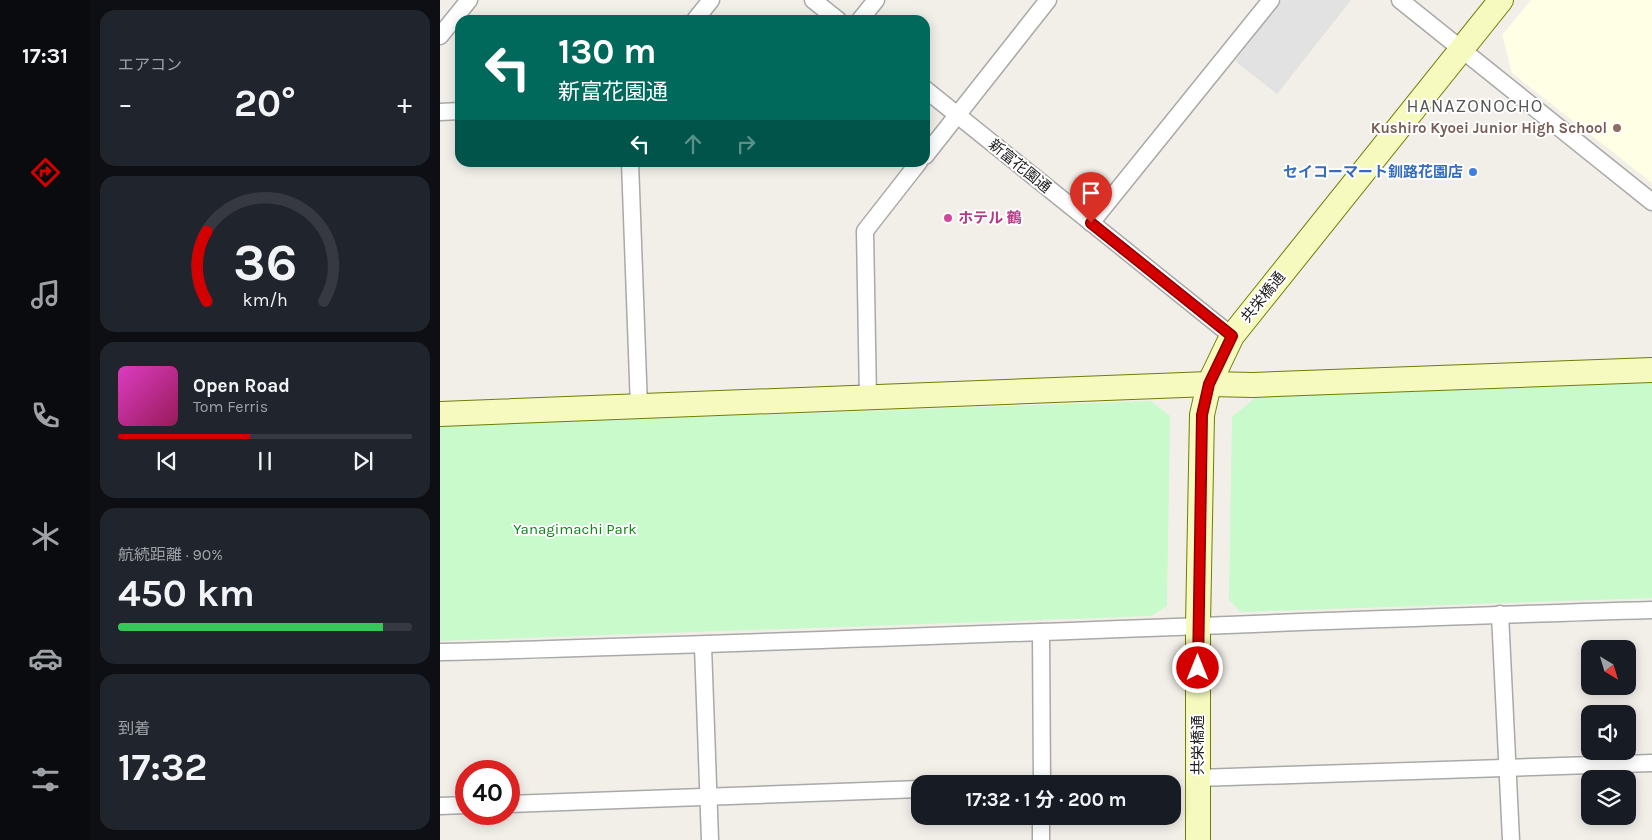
<!DOCTYPE html>
<html lang="ja">
<head>
<meta charset="utf-8">
<style>
  :root { --surface:#171b24; --page:#20242c; --text:#f1f3f6; --muted:#9ea1a6; --line:#363941; --accent:#d40000 }
  body { margin:0; font-family:Karla,"Noto Sans JP",sans-serif; background:var(--page); color:var(--text); height:100vh; display:flex; flex-direction:column; font-size:19px; white-space:nowrap }
  * { box-sizing:border-box; margin:0 }
  p { font-size:16px; color:var(--muted) }
  .icon { flex:none; width:28px; height:28px; fill:none; stroke:currentColor; stroke-width:2; stroke-linecap:round; stroke-linejoin:round }
  .map { position:relative; flex:1; overflow:hidden }
  .side { display:flex; flex-direction:column; gap:10px; padding:10px; background:#0d0f14; width:350px }
  .side>* { flex:none }
  .hud { position:absolute; left:15px; top:15px; width:475px; height:152px; border-radius:15px; box-shadow:0 2px 12px #0003; background:#00695c; color:#fff; overflow:hidden }
  .needle { width:32px; rotate:142deg }
  .tools { position:absolute; left:1141px; top:640px; display:grid; gap:10px }
  .tools a { display:grid; place-items:center; width:55px; height:55px; border-radius:10px; background:var(--surface); box-shadow:0 2px 12px #0003; font-size:25px }
  .speed { position:absolute; left:15px; top:760px; display:flex; gap:10px; font-size:25px; font-weight:700; text-align:center }
  .speed>* { display:grid; place-content:center; width:65px; height:65px; border-radius:50%; background:var(--surface); box-shadow:0 2px 12px #0003; line-height:1 }
  .speed .limit { border:8px solid #d22; background:#fff; color:#111 }
  .pin { position:absolute; display:grid; place-items:center; width:42px; height:42px; color:#fff; margin:-51px -21px; border-radius:50% 50% 50% 0; rotate:-45deg; box-shadow:0 0 5px #0007 }
  .pin .icon { rotate:45deg }
  .me { position:absolute; width:55px; margin:-28px; rotate:0deg; stroke-linejoin:round; filter:drop-shadow(0 0 4px #0008) }
  .turn { display:flex; align-items:center; gap:18px; height:105px; padding:0 20px; font-size:22px }
  .turn .icon { width:65px; height:65px; stroke-width:2.5 }
  .turn b { display:block; font-size:35px; line-height:42px }
  .lanes { display:flex; align-items:center; height:48px; padding:0 20px; background:#0003; justify-content:center; gap:25px; direction:ltr }
  .lanes .off { opacity:.35 }
  .big { font-size:38px; font-weight:700; line-height:1.1 }
  .side .card { flex:1; display:flex; flex-direction:column; justify-content:center; gap:8px; min-width:0; padding:0 18px; border-radius:15px; background:var(--page) }
  .side .dial { align-items:center; gap:0 }
  .dial svg { height:130px; overflow:visible; fill:none; stroke:var(--line); stroke-width:7; stroke-linecap:round; text-anchor:middle }
  .dial text { fill:var(--text); stroke:none }
  .song { display:flex; align-items:center; gap:15px }
  .cover { width:60px; height:60px; border-radius:8px; background:linear-gradient(135deg,hsl(310 70% 55%),hsl(330 70% 35%)) }
  .played { height:5px; border-radius:2px; background:linear-gradient(90deg,var(--accent) 45%,var(--line) 45%) }
  .keys { display:flex; justify-content:space-around; direction:ltr }
  .heat { display:flex; justify-content:space-between; align-items:center; font-size:28px; direction:ltr }
  .charge { height:8px; border-radius:4px; background:linear-gradient(90deg,#34c759 90%,var(--line) 0) }
  .trip { position:absolute; left:471px; top:775px; width:270px; height:50px; border-radius:15px; background:var(--surface); box-shadow:0 2px 12px #0003; font-weight:700; line-height:50px; text-align:center }
  main { display:flex; flex:1; min-height:0 }
  .tabs { display:flex; flex-direction:column; width:90px; justify-content:space-around; align-items:center; background:#090b0e; color:var(--muted) }
  .tabs .icon { width:35px; height:35px }
  .tabs .on { color:var(--accent) }
  .tabs b { font-size:22px; color:var(--text) }
  .map>svg:first-child { display:block }
  .education { fill:#ffffe5 }
  .park { fill:#c8facc }
  .parking { fill:#e2e2e2 }
  .lines { fill:none; stroke-linecap:round; stroke-linejoin:round }
  .street-casing { stroke:#a9a9a9; stroke-width:19 }
  .secondary-casing { stroke:#707d05; stroke-width:26 }
  .street { stroke:#fff; stroke-width:16 }
  .secondary { stroke:#f7fabf; stroke-width:24 }
  .route-casing { stroke:#8a0000; stroke-width:12 }
  .route { stroke:#d40000; stroke-width:9 }
  .education-dot { fill:#8d6e63; stroke:#fff; stroke-width:2 }
  .shop-dot { fill:#3f7fe0; stroke:#fff; stroke-width:2 }
  .hotel-dot { fill:#d1479c; stroke:#fff; stroke-width:2 }
  .labels { text-anchor:middle; stroke-width:4; stroke-linejoin:round; paint-order:stroke }
  .education-label { font-size:15px; font-weight:bold; fill:#785e54; stroke:#fff; text-anchor:end }
  .street-label { font-size:15px; fill:#222; stroke:#fff }
  .shop-label { font-size:15px; font-weight:bold; fill:#366cbe; stroke:#fff; text-anchor:end }
  .hotel-label { font-size:15px; font-weight:bold; fill:#b23c85; stroke:#fff; text-anchor:start }
  .park-label { font-size:15px; fill:#0c8416; stroke:#fff }
  .quarter-label { font-size:18px; letter-spacing:1px; fill:#555; stroke:#fff }
</style>
</head>
<body>
<main>
<nav class="tabs">
<b>17:31</b>
<svg class="icon on" aria-label="directions" viewBox="0 0 24 24"><path d="M12 3l9 9-9 9-9-9zM9 14v-3h6M13 9l2 2-2 2"/></svg>
<svg class="icon" aria-label="music" viewBox="0 0 24 24"><path d="M9 18V5l10-2v13"/><circle cx="6" cy="18" r="3"/><circle cx="16" cy="16" r="3"/></svg>
<svg class="icon" aria-label="phone" viewBox="0 0 24 24"><path d="M5 4h4l2 5-3 2q2 4 5 5l2-3 5 2v4C11 20 4 13 5 4z"/></svg>
<svg class="icon" aria-label="climate" viewBox="0 0 24 24"><path d="M12 3v18M4 7l16 10M4 17L20 7"/></svg>
<svg class="icon" aria-label="car" viewBox="0 0 24 24"><path d="M5 17H2v-5l4-1 3-4h7l3 4 3 1v5h-3M9 17h6M6 11h13"/><circle cx="7" cy="17" r="2"/><circle cx="17" cy="17" r="2"/></svg>
<svg class="icon" aria-label="filters" viewBox="0 0 24 24"><path d="M4 7h16M4 17h16"/><circle cx="9" cy="7" r="2"/><circle cx="15" cy="17" r="2"/></svg>
</nav>
<section class="side">
<div class="card"><p>エアコン</p>
<div class="heat"><a>−</a><b class="big">20°</b><a>+</a></div>
</div>
<div class="card dial"><svg viewBox="0 0 100 80">
<path d="M14 69A42 42 0 1 1 86 69"/>
<path d="M14 69A42 42 0 0 1 14 26" stroke="#d40000"/>
<text x="50" y="56" font-size="32" font-weight="700">36</text>
<text x="50" y="72" font-size="11">km/h</text>
</svg></div>
<div class="card">
<div class="song"><i class="cover"></i><div><b>Open Road</b><p>Tom Ferris</p></div></div>
<div class="played"></div>
<div class="keys"><svg class="icon" aria-label="previous" viewBox="0 0 24 24"><path d="M18 5L8 12l10 7zM5 5v14"/></svg><svg class="icon" aria-label="pause" viewBox="0 0 24 24"><path d="M8 5v14M16 5v14"/></svg><svg class="icon" aria-label="next" viewBox="0 0 24 24"><path d="M6 5l10 7-10 7zM19 5v14"/></svg></div>
</div>
<div class="card"><p>航続距離 · 90%</p><b class="big">450 km</b><div class="charge"></div></div>
<div class="card"><p>到着</p><b class="big">17:32</b></div>
</section>
<div class="map">
<svg width="1212" height="840" viewBox="0 0 1212 840">
  <rect width="100%" height="100%" fill="#f2efe9"/>
  <!-- education -->
  <path class="education" d="M1091,0H1212V183L1072,73L1062,35Z"/>
  <!-- park -->
  <g class="park">
    <path d="M1212,383V598L801,612L789,600L792,417L816,397Z"/>
    <path d="M711,401L730,416L727,606L711,616L0,641V426Z"/>
  </g>
  <!-- parking -->
  <path class="parking" d="M842,0H911L837,94L795,61Z"/>
  <g class="lines">
    <defs>
      <g id="street">
        <path d="M373,0L398,20"/>
        <path d="M960,0L1212,202"/>
        <path d="M255,20L271,0"/>
        <path d="M420,20L436,0"/>
        <path d="M0,36L29,0"/>
        <path d="M485,89L792,336"/>
        <path d="M0,112L20,111"/>
        <path d="M485,156L608,0"/>
        <path d="M190,162L199,407"/>
        <path d="M651,223L831,0"/>
        <path d="M428,399L425,231L479,162"/>
        <path d="M1060,614L1071,840"/>
        <path d="M601,632L602,784"/>
        <path d="M263,646L270,840"/>
        <path d="M0,652C404,642 808,622 1212,610"/>
        <path d="M758,778L1212,763"/>
        <path d="M69,804L480,789"/>
        <path d="M0,806L26,805"/>
        <path d="M601,840V816"/>
      </g>
      <g id="secondary">
        <path d="M0,414L769,384L813,385L1212,370"/>
        <path d="M758,840V625L762,415L769,384L792,336L1061,0"/>
      </g>
    </defs>
    <!-- street casing -->
    <use href="#street" class="street-casing"/>
    <!-- secondary casing -->
    <use href="#secondary" class="secondary-casing"/>
    <!-- street -->
    <use href="#street" class="street"/>
    <!-- secondary -->
    <use href="#secondary" class="secondary"/>
  </g>
  <g class="lines">
    <defs>
      <path id="route" d="M651,223L792,336L769,384L762,415L758,668"/>
    </defs>
    <!-- route casing -->
    <use href="#route" class="route-casing"/>
    <!-- route -->
    <use href="#route" class="route"/>
  </g>
  <!-- markers -->
  <circle class="education-dot" cx="1177" cy="128" r="5"/>
  <circle class="shop-dot" cx="1033" cy="172" r="5"/>
  <circle class="hotel-dot" cx="508" cy="218" r="5"/>
  <g class="labels">
    <!-- education labels -->
    <g class="education-label">
      <text x="1167" y="133">Kushiro Kyoei Junior High School</text>
    </g>
    <!-- street labels -->
    <g class="street-label">
      <text transform="translate(580 166) rotate(39)" y="5">新富花園通</text>
      <text transform="translate(823 297) rotate(-51)" y="5">共栄橋通</text>
      <text transform="translate(758 745) rotate(-90)" y="5">共栄橋通</text>
    </g>
    <!-- shop labels -->
    <g class="shop-label">
      <text x="1023" y="177">セイコーマート釧路花園店</text>
    </g>
    <!-- hotel labels -->
    <g class="hotel-label">
      <text x="518" y="223">ホテル 鶴</text>
    </g>
    <!-- park labels -->
    <g class="park-label">
      <text x="135" y="534">Yanagimachi Park</text>
    </g>
    <!-- quarter labels -->
    <g class="quarter-label">
      <text x="1035" y="112">HANAZONOCHO</text>
    </g>
  </g>
</svg>
<div class="tools">
<a><svg class="needle" viewBox="-14 -14 28 28"><path d="M0-13l5 13h-10z" fill="#e53935"/><path d="M0 13l5-13h-10z" fill="#9ea1a6"/></svg></a>
<a><svg class="icon" aria-label="sound" viewBox="0 0 24 24"><path d="M4 9h4l5-4v14l-5-4H4zM17 9q2 3 0 6"/></svg></a>
<a><svg class="icon" aria-label="layers" viewBox="0 0 24 24"><path d="M12 4l9 5-9 5-9-5zM3 14l9 5 9-5"/></svg></a>
</div>
<div class="speed"><div class="limit">40</div></div>
<div class="pin" style="left:651px;top:223px;background:#d93025"><svg class="icon" aria-label="arrive" viewBox="0 0 24 24"><path d="M6 21V4h12l-3 4 3 4H6"/></svg></div>
<svg class="me" style="left:758px;top:668px" viewBox="-20 -20 40 40"><circle r="17" fill="#d40000" stroke="#fff" stroke-width="3"/><path d="M0-11L8 9 0 5-8 9z" fill="#fff"/></svg>
<div class="trip">17:32 · 1 分 · 200 m</div>
<div class="hud">
<div class="turn"><svg class="icon" aria-label="left" viewBox="0 0 24 24"><path d="M17 20v-9H6M10 6l-5 5 5 5"/></svg><div><b>130 m</b>新富花園通</div></div>
<div class="lanes"><svg class="icon" aria-label="left" viewBox="0 0 24 24"><path d="M17 20v-9H6M10 6l-5 5 5 5"/></svg><svg class="icon off" aria-label="ahead" viewBox="0 0 24 24"><path d="M12 20V5M6 11l6-6 6 6"/></svg><svg class="icon off" aria-label="right" viewBox="0 0 24 24"><path d="M7 20v-9h11M14 6l5 5-5 5"/></svg></div>
</div>
</div>
</main>
</body>
</html>
